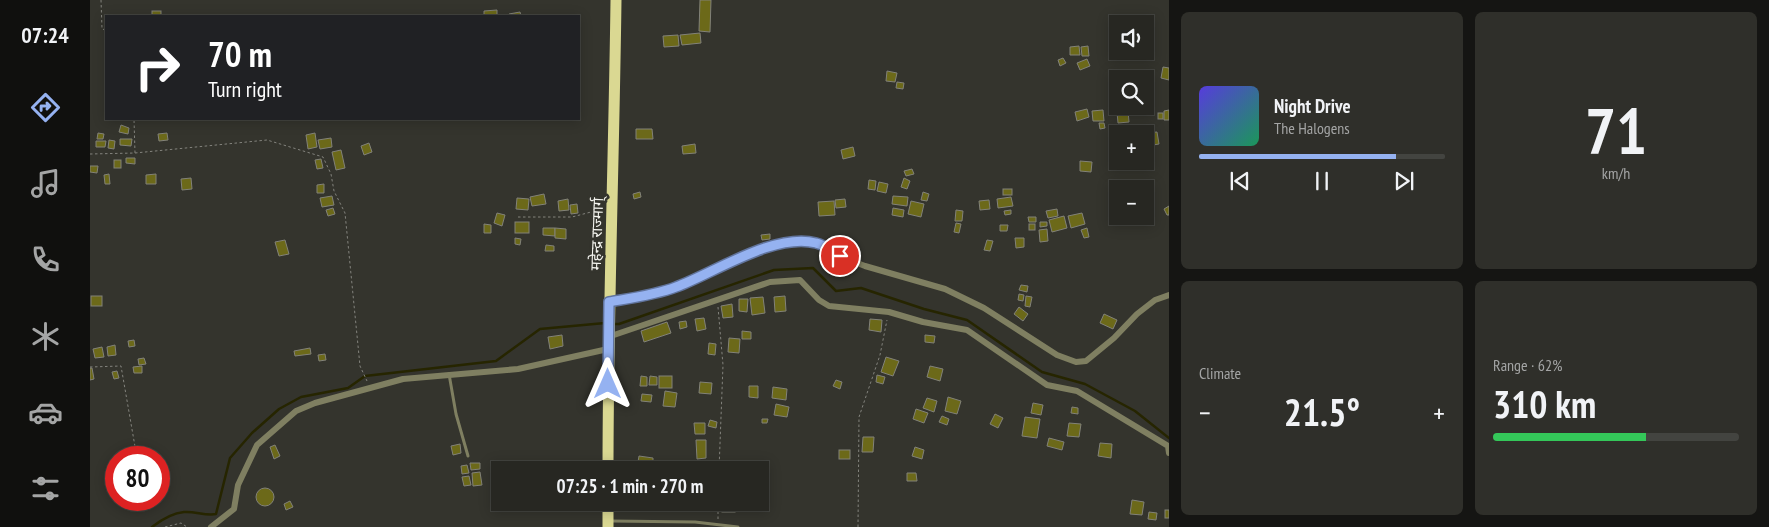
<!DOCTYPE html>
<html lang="en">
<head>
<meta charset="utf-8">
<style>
  :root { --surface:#272722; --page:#2f2f2a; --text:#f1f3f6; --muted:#a4a5a5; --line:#434440; --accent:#95b2f1 }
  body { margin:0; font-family:"PT Sans Narrow","Noto Sans Devanagari",sans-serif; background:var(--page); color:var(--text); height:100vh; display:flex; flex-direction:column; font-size:19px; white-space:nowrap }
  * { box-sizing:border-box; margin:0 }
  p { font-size:16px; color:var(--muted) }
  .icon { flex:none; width:28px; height:28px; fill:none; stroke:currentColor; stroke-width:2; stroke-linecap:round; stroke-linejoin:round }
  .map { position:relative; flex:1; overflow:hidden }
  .details { display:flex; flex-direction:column; gap:12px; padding:12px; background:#151513; width:600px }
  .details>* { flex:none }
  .guide { position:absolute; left:15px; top:15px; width:475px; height:105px; border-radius:0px; box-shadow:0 2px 12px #0003,0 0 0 1px var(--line); background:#202124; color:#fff; overflow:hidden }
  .fabs { position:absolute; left:1019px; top:15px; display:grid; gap:10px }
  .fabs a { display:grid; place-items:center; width:45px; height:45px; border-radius:0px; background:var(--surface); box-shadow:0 2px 12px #0003,0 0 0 1px var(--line); font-size:25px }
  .speed { position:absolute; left:15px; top:446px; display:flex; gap:10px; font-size:25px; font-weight:700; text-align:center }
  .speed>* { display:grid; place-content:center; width:65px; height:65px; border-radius:50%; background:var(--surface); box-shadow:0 2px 12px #0003,0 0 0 1px var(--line); line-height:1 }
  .speed .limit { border:8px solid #d22; background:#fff; color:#111 }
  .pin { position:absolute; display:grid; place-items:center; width:42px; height:42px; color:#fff; margin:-21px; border:2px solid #fff; border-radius:50%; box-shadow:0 1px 5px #0007 }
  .me { position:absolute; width:55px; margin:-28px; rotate:0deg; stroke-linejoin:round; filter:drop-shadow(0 0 4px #0008) }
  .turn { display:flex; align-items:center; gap:18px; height:105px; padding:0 20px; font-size:22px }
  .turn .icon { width:65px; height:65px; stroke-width:2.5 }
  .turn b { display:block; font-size:35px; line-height:42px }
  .big { font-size:38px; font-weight:600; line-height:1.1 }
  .details .widget { flex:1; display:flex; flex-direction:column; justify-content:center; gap:8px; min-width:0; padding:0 18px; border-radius:8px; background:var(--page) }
  .details .dial { align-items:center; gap:0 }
  .dial b { font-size:65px; line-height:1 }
  .song { display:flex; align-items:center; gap:15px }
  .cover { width:60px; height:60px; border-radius:8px; background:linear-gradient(135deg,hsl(250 70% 55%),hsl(150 70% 35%)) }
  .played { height:5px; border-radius:2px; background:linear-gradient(90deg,var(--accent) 80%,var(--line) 80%) }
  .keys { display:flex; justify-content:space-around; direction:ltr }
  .heat { display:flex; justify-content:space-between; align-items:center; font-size:28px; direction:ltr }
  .charge { height:8px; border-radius:4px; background:linear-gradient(90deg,#34c759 62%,var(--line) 0) }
  .details .tiles { flex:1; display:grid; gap:12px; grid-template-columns:repeat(2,1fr) }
  .trip { position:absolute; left:401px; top:461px; width:278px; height:50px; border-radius:0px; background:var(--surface); box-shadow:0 2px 12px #0003,0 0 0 1px var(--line); font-weight:600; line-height:50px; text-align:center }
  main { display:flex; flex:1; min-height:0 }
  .menu { display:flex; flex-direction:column; width:90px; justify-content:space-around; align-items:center; background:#10100e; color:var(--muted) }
  .menu .icon { width:35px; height:35px }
  .menu .current { color:var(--accent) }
  .menu b { font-size:22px; color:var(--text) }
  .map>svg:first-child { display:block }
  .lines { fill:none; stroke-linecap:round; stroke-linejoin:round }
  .stream { stroke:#262500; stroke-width:2.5 }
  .building { fill:#6c6919; stroke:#828279 }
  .path { stroke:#83837d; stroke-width:1; stroke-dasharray:2.5 2.5; stroke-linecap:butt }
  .service { stroke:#7f7f61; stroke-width:3 }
  .minor { stroke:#7f7f61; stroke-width:6 }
  .trunk { stroke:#dad892; stroke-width:11 }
  .route-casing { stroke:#61749d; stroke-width:12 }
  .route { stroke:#95b2f1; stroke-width:9 }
  .labels { text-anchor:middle; stroke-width:5; stroke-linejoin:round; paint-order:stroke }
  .street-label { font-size:15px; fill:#f3f3ee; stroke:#34342d }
</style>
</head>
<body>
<main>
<nav class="menu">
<b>07:24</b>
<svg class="icon current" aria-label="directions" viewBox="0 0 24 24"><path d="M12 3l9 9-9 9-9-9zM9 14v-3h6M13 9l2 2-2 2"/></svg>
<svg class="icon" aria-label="music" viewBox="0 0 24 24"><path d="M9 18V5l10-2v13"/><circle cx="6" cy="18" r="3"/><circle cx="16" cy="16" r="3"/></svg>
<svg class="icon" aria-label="phone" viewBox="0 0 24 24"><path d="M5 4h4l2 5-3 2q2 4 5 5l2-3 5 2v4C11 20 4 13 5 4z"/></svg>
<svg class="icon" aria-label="climate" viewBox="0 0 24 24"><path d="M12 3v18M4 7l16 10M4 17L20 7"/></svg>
<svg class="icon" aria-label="car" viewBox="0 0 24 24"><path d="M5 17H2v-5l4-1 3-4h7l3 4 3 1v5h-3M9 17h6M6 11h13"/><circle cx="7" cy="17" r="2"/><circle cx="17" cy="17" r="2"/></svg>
<svg class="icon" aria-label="filters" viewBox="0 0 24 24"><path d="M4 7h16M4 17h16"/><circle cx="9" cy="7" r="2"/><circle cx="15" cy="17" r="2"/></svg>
</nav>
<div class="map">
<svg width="1079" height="527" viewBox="0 0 1079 527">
  <rect width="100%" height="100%" fill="#34342d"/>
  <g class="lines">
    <!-- stream -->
    <g class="stream">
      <path d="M523,324H529L684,270L723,268L746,291L771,288L834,309L877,320L952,372L995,384L1045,411L1079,438"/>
      <path d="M62,527C71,520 83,513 94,512C105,511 115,516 126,514L140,458L162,433L189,409L211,397L258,388L275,376L406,361L450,329L515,323"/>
    </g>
  </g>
  <!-- building -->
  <g class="building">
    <path d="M610,0H621L620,32L609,31Z"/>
    <path d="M407,10V16H394V11Z"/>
    <rect x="62" y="11" width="9" height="5"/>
    <path d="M430,12L431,16H419V14Z"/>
    <path d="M610,33L611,43L592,45L590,35Z"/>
    <path d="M588,35L589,46L574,47L573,36Z"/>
    <path d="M989,46L990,55H980V47Z"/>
    <path d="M998,46L999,56H992L991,47Z"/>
    <path d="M973,58L976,63L970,66L968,60Z"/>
    <path d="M997,59L1000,66L990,70L987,63Z"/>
    <path d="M1073,67L1079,68V80L1071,78Z"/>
    <path d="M797,71L807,73L805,82L796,81Z"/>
    <path d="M807,82L814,83L813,89L806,88Z"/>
    <path d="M997,109L999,117L987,121L985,112Z"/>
    <path d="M1013,110L1014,121H1003L1002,111Z"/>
    <path d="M1079,110V120H1074V111Z"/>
    <path d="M1038,111L1039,122L1028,123L1027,112Z"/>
    <rect x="1068" y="113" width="5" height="6"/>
    <path d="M1009,123H1014L1015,128L1010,129Z"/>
    <path d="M31,125L39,128L38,134L29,132Z"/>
    <path d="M546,129H562L563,139H546Z"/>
    <path d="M1067,132L1069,144L1057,146L1055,133Z"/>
    <path d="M8,133L14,134L13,139H7Z"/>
    <path d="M77,133L78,140L69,141L68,134Z"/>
    <path d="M225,133L227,147L218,149L216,135Z"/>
    <path d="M241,138L242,147L230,149L228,140Z"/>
    <path d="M30,139H42L41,146L30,145Z"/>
    <path d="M19,140L25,141L24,149L18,148Z"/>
    <path d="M6,141H16L15,147H6Z"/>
    <path d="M279,143L282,152L274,155L271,146Z"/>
    <path d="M605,144L606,153L593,154L592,146Z"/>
    <path d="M763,147L765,156L753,159L751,150Z"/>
    <path d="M251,150L255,168L246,170L242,152Z"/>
    <path d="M36,158H45V164L36,163Z"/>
    <path d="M231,159L233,168L227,169L225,160Z"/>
    <rect x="24" y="160" width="7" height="8"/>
    <path d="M990,161L1002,162L1001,172L990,171Z"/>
    <path d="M0,166H8L7,173L0,172Z"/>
    <path d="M822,169L824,174L816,176L814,171Z"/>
    <path d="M19,174L20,184H15L14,175Z"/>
    <path d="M66,174V184H56V175Z"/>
    <path d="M101,178L102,189L92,190L91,179Z"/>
    <path d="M814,178L820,181L817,189L811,187Z"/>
    <path d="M779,180L786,181L785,190L778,189Z"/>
    <path d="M789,182L798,184L796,193L787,191Z"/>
    <path d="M234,184V193H227V185Z"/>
    <rect x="913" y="189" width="9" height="6"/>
    <path d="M550,192L551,197L544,199L543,194Z"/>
    <path d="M833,192L839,194L837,201L831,200Z"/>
    <path d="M454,194L456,204L442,206L440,197Z"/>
    <path d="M242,196L244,205L232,207L230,198Z"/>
    <path d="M803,196L818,197L817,206L802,204Z"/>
    <path d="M921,197L923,206L908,208L907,199Z"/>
    <path d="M427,198L439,199L438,210L426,209Z"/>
    <path d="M478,199L479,210L469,211L468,201Z"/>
    <path d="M755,199L756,207L746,208L745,200Z"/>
    <path d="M899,200L900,209L890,210L889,201Z"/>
    <path d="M744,201L745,215L729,216L728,202Z"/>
    <path d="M821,201L834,204L831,217L818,214Z"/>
    <path d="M487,204L488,213L481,214L480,205Z"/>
    <path d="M1079,206V215H1077L1074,209Z"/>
    <path d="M243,208L245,214L238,216L236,210Z"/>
    <path d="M803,208L814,210L813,217L802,215Z"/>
    <path d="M967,209L968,216L958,218L956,211Z"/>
    <path d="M866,210L873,211L872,221H865Z"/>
    <path d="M921,210V214L915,215L914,211Z"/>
    <path d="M407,213L415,215L412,226L404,223Z"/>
    <path d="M992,213L995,224L981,228L978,216Z"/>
    <path d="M974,216L977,228L962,232L959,220Z"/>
    <path d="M938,217H946V222H939Z"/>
    <rect x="425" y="222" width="14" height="11"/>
    <path d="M950,222H957V226L950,227Z"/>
    <path d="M866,223L871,224L869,233L864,232Z"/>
    <path d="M394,224L401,225V233H394Z"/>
    <rect x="939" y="224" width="6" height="6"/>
    <path d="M910,225H918L917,231H910Z"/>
    <path d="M453,228H465V236L453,235Z"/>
    <path d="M465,228L476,229V239L465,238Z"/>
    <path d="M997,228L999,237L994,238L991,230Z"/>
    <path d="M957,229L958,241L950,242L949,230Z"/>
    <path d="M680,234V239L672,240L671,235Z"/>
    <path d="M425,238L431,239L430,245L425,244Z"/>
    <path d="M925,238H934V247L926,248Z"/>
    <path d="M195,240L199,254L189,256L185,242Z"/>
    <path d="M897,240L903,241L900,251L894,250Z"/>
    <path d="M456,245L464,246V251H455Z"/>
    <path d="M931,285L938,286L937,292L929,290Z"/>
    <path d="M929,294L934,295L933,301L928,300Z"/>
    <rect x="1" y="296" width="11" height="10"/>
    <path d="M695,296L696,311L685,312L684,297Z"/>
    <path d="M936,296L942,297L940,307L935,306Z"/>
    <path d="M673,297L675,313L662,315L660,298Z"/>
    <path d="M649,299H658L657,312L649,311Z"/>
    <path d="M642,304L643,317L633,318L631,306Z"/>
    <path d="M929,307L938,314L933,321L924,314Z"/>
    <path d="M1014,314L1027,320L1023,329L1010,323Z"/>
    <path d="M614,318L616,329L607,331L605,319Z"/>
    <path d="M780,319L792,320L791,332L779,330Z"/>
    <path d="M596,321L597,327L590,329L589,322Z"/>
    <path d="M577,322L581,333L554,342L551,331Z"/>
    <path d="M652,331L661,332V339H652Z"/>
    <path d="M472,335L473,346L460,349L458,337Z"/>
    <path d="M835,335L845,336L844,343L835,342Z"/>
    <path d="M639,338L650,339L649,353L638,352Z"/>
    <path d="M44,340L45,346L39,347L38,341Z"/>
    <path d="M619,343L626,344L625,355L618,354Z"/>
    <path d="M25,345L26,355L18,356L17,347Z"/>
    <path d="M12,347L14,357L5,358L3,349Z"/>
    <path d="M220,348L221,354L205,356L204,351Z"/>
    <path d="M235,354L236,360L229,361L228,355Z"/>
    <path d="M796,357L809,361L803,376L791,372Z"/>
    <path d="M54,358L56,364L49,365L48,359Z"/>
    <path d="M52,366V373H44L43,367Z"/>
    <path d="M840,366L853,369L850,381L837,377Z"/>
    <path d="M0,368H2L4,379L0,380Z"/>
    <path d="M27,371L29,378L24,379L22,372Z"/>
    <path d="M787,375L795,377L793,384L786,382Z"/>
    <path d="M551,376L557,377V386H550Z"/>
    <path d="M560,376L567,377V385H559Z"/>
    <rect x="569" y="376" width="13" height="12"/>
    <path d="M746,380L752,382L750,389L743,386Z"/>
    <path d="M610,382L622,383L621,394L609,393Z"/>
    <path d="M659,386H668V398L659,397Z"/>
    <path d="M683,387L697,389L696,400L682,398Z"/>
    <path d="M575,391L587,393L585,407L573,406Z"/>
    <path d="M552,394L562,395L561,402L551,401Z"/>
    <path d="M858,397L871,401L867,414L855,411Z"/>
    <path d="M837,398L847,401L844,412L833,408Z"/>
    <path d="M943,403L953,405L951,415L941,413Z"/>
    <path d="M686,404L699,407L697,417L684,415Z"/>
    <path d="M982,407L988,408V414L981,413Z"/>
    <path d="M826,409L838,413L834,423L823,419Z"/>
    <path d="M905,414L913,418L908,428L900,424Z"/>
    <path d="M852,416L859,419L857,425L849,422Z"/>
    <path d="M935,417L950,419L947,438L932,436Z"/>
    <path d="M672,419H678L677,423H672Z"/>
    <path d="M620,420L627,422L626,428L618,426Z"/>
    <path d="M604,423H615V434H605Z"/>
    <path d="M979,423L991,424L989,437L977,436Z"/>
    <path d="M773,437H784L783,452H772Z"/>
    <path d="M959,438L974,442L972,450L957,446Z"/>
    <path d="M606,440H616V458L607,459Z"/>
    <path d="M1010,443L1022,444L1021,458L1008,456Z"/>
    <path d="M370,444L371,453L363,455L361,446Z"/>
    <path d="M185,445L190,456L184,459L180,447Z"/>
    <path d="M825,447L834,450L832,459L822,456Z"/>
    <rect x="749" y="450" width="11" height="9"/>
    <path d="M549,456L563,458V464L548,462Z"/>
    <rect x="566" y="462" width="10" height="6"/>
    <path d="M380,463H390V469L381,470Z"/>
    <path d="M377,465L379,473L372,474L371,466Z"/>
    <path d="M552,465H559L560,470H552Z"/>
    <path d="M390,472L392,485L383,486L382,473Z"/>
    <path d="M817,473H826L827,481H817Z"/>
    <path d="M379,476L381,485L374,486L372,477Z"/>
    <circle cx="175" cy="497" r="9"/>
    <path d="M1042,500L1054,502L1052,515L1040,514Z"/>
    <path d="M200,501L203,507L196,510L194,504Z"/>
    <rect x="632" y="502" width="13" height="10"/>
    <path d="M647,502L655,503L654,510L646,509Z"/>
    <rect x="1075" y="510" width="4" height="8"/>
    <path d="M1059,512L1067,513L1066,520L1058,519Z"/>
  </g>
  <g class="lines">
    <!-- path -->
    <g class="path">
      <path d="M11,0L12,29L16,30"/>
      <path d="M45,153L177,140L233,157L241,174L244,191L255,213L270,366L277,381"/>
      <path d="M0,154L45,153L44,119"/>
      <path d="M428,217H482L501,212H513"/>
      <path d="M628,307L633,365L629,470"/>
      <path d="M0,367L31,366L47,458"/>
      <path d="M55,500L56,509"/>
      <path d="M628,519V502"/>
      <path d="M75,527L91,523L97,527"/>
      <path d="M768,527L769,417L790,355L797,320"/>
    </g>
    <!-- service -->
    <g class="service">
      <path d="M359,374L366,414L378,456"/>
      <path d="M521,521L605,522L648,527"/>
    </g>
    <!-- minor -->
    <g class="minor">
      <path d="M519,302L552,297L585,287L653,256L690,245L725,243L749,256L775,266L855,289L894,308L967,355L986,362L996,361L1024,338L1047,314L1065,300L1079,295"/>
      <path d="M518,337L680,282L710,280L729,300L739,306L799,312L833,322L877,330L957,385L987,391L1078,446L1079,453"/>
      <path d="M121,527L144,509L148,485L167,445L206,411L225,403L313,379L428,369L518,349"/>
    </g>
    <!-- trunk -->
    <g class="trunk">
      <path d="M518,470C518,313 524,157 526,0"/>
      <path d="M518,527V502"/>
    </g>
  </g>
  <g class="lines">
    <defs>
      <path id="route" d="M518,384L519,302C542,298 565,295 586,287C624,273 685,232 726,243C735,245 742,251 750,256"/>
    </defs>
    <!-- route casing -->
    <use href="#route" class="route-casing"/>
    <!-- route -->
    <use href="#route" class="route"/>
  </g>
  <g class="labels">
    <!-- street labels -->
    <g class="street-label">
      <text transform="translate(507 234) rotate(-88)" y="5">महेन्द्र राज्मार्ग्</text>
    </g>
  </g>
</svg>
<div class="fabs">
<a><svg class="icon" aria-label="sound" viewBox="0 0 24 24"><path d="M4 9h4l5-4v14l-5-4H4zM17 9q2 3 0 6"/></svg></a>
<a><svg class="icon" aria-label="search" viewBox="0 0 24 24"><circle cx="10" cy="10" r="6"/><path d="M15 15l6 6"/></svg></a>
<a>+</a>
<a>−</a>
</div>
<div class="speed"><div class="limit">80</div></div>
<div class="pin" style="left:750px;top:256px;background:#d93025"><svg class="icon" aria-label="arrive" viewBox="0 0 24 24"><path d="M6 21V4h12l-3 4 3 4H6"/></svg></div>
<svg class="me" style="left:518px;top:384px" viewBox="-20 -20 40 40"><path d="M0-17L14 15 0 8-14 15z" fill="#95b2f1" stroke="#fff" stroke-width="4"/></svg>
<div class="trip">07:25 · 1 min · 270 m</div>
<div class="guide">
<div class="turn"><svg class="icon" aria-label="right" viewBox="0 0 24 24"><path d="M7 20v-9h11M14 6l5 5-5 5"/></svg><div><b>70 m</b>Turn right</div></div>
</div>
</div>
<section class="details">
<div class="tiles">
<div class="widget">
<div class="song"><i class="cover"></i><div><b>Night Drive</b><p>The Halogens</p></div></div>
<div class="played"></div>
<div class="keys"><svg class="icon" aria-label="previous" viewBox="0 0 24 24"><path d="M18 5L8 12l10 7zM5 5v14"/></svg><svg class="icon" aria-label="pause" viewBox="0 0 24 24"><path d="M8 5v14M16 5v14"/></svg><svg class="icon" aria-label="next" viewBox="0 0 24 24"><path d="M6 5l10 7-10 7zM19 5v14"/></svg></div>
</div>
<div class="widget dial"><b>71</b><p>km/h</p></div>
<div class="widget"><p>Climate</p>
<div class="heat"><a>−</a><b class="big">21.5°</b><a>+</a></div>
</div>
<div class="widget"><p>Range · 62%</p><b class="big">310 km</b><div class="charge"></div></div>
</div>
</section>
</main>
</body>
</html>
